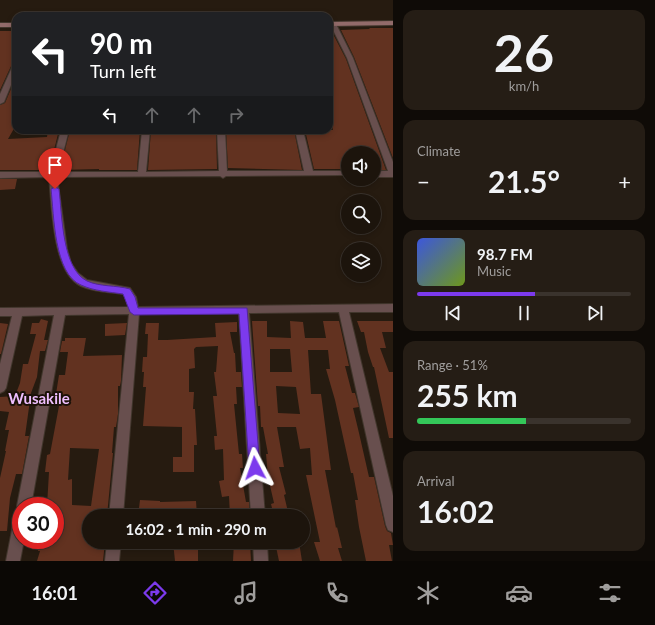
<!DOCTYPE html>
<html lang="en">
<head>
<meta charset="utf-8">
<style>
  :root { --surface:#1c140c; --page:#251d15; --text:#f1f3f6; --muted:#a09e9d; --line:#3a332d; --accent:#7c3aed }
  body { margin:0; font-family:Lato,sans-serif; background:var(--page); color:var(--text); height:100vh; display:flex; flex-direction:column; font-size:15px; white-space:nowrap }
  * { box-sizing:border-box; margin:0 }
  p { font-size:13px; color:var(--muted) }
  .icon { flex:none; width:22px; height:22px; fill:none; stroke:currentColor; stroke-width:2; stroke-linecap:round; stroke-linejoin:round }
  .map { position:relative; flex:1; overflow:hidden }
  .drawer { display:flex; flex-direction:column; gap:10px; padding:10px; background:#0f0b07; width:262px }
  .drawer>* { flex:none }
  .guide { position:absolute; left:12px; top:12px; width:321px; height:122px; border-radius:12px; box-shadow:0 2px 6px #0003,0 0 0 1px var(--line); background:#202124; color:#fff; overflow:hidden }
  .tools { position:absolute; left:341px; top:146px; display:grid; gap:8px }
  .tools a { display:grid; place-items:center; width:40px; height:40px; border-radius:50%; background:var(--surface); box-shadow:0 2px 6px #0003,0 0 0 1px var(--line); font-size:20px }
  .speed { position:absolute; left:12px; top:497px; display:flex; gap:8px; font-size:20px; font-weight:700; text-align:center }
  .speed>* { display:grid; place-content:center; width:52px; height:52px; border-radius:50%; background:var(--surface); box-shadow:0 2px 6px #0003,0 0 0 1px var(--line); line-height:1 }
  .speed .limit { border:6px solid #d22; background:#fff; color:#111 }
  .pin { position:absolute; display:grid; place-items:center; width:34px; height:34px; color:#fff; margin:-41px -17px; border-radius:50% 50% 50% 0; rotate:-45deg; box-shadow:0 0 4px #0007 }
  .pin .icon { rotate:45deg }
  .me { position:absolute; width:44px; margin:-22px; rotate:356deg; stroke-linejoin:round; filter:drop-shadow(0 0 3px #0008) }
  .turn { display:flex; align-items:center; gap:14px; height:84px; padding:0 12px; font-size:18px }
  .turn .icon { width:52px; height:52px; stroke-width:2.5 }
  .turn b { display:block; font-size:28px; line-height:34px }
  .lanes { display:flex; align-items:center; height:38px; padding:0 12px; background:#0003; justify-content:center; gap:20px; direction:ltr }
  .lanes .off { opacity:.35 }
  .big { font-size:30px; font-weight:700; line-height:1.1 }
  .drawer .card { flex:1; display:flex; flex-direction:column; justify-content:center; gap:6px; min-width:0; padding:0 14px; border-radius:12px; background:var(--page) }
  .drawer .dial { align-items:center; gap:0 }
  .dial b { font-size:52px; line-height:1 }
  .song { display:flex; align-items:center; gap:12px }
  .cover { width:48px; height:48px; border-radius:6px; background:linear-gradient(135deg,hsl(230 70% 55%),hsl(80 70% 35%)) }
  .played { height:4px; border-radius:2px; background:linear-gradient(90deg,var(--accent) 55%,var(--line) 55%) }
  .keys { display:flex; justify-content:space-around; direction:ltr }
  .heat { display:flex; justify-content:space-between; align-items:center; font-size:22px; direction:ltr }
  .charge { height:6px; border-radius:3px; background:linear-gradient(90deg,#34c759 51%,var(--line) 0) }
  .trip { position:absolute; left:82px; top:509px; width:228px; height:40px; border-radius:20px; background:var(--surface); box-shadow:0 2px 6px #0003,0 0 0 1px var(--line); font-weight:700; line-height:40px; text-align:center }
  .tab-bar { display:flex; height:64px; justify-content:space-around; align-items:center; background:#0b0805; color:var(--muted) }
  .tab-bar .icon { width:28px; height:28px }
  .tab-bar .selected { color:var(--accent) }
  .tab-bar b { font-size:18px; color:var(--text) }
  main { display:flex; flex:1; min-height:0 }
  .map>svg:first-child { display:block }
  .building { fill:#623220; fill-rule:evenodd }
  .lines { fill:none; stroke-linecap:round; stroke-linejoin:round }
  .street-casing { stroke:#41362c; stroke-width:2 }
  .secondary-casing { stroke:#41362c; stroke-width:2 }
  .street { fill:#684f4e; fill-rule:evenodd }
  .secondary { fill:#926b6a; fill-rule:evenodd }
  .route { fill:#7c3aed; stroke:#51269a }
  .labels { text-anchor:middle; stroke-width:4; stroke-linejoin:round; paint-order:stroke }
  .district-label { font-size:15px; font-weight:bold; fill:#efbffe; stroke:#1c1208 }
</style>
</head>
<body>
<main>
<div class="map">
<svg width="393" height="561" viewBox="0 0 393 561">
  <rect width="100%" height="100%" fill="#261b10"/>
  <!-- building -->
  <g class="building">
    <path d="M369,28H393V158L354,57L341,30L370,29Z"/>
    <path d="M329,30H331L346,59L386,170H374V151H348V169H314L305,130H333L329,110Z"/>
    <path d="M0,31H16V62L12,64L0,90Z"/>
    <path d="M16,77V125L8,139L47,137L48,130H59L49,170H0V105L5,103Z"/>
    <path d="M70,130H140L137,170H99V169L60,170Z"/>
    <path d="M151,130H216L217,169L148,170Z"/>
    <path d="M226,130H294L302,170L228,168Z"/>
    <path d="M0,179H17L15,189L0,190Z"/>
    <path d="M41,319L48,321L44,340H48L45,351H40L37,377L31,393L25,436H29L22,474H16L10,498L7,531H0V478L6,451H5L9,430H5L9,412L0,411V397L15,396L20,383L23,364H28L36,334H30L32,323H39Z"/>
    <path d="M252,321H267V337L291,338L290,321L303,322L305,338H326L323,321H339L349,366H345L352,393H355L359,407L353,408L359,433L369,477H374L385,526L387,531L391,533L393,545H389L392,561H366L359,527L355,500H358L353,473H351L335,400L326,369H330L328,350H308L311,394H321L331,470H325L336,528L337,527L342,548H338L342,561H320L314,542H320L306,475H312L310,448L300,449L296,427H277L284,467H279L286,494L284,495L289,516H274L271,504L274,503L268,477L266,454H268L263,427H261L260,406H258ZM270,349H290L292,372H270ZM276,386L296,387L300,414L278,413Z"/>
    <path d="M357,321H393V332H382L386,348H380L389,372H393V438H389L374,367H373L368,352L364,332H361Z"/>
    <path d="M237,322V332H230L234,353H235L236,372H241L242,387H236L237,404H234L239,454H242L243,468H240L246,502H249L250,516H230L229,496L222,497L219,481L224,480L223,449L215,450L214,436H217L213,396H217L214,372H216L218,346L196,347L194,349L195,368L189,369V392H194L193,409H195L197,445H194V472H173V457H182V427L143,426L146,387H143L144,372H142L143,357H147L148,334H145L146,323H159L158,340H167L216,337L215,323Z"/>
    <path d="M0,323L8,324L1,354H0Z"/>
    <path d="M127,323L125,335L105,336V324Z"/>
    <path d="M65,338H86L83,356L122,355L121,381L120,386H118V414L116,427H114L112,453H113L107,516H89V542H105L103,561H37L40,551H38L39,540H55V506H47L49,472H45L47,455L50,454L59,406H53L55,394H56L59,375H65L68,352H60L62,341H65ZM70,448L99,449L91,506L72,505V479L68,480Z"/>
    <path d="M140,500L160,501V502L196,501L197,516H138Z"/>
    <path d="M173,542H198V561H175Z"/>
    <path d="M234,542H250L251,561H233Z"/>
    <path d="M275,542H299L302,561H279Z"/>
  </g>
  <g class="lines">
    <defs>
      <g id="street">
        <path d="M331,23L336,24L353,58L393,162V177H374V171H388L347,58L330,24Z"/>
        <path d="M16,63V73L4,102L0,104V94L13,65Z"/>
        <path d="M61,130H69L58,172H138L142,130H150L146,172L219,171L217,130H225L227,171H304L295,130H303L313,171H348V175L226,176L223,178L220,176L57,177L67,249L71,263L78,273L87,280L130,288L136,297L138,307L393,304V312H349L393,496V532L388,530L386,525L339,312L249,313L265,516H251L239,313L139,314L123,516H109L129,314L65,315L31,506H21V511L19,510L17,506L54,315L22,316L6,388L4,391L0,393V364L12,316H0V308L128,307L126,298L123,294C109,292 94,292 81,286C52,273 52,204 49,177L0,178V172H50Z"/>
        <path d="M21,513V540H24L20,561H6L14,520L16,515Z"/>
        <path d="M107,542H121L119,561H105Z"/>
        <path d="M253,542H267L268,561H254Z"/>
      </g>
      <g id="secondary">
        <path d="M393,21V25L329,26V22Z"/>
        <rect x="0" y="23" width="16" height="4"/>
      </g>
    </defs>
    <!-- street casing -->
    <use href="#street" class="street-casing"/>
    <!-- secondary casing -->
    <use href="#secondary" class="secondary-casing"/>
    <!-- street -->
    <use href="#street" class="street"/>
    <!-- secondary -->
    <use href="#secondary" class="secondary"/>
  </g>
  <!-- route -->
  <path class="route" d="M55,187L59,189C62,214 62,269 87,281C100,287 116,285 130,289L135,297L138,308H247L260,468L259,472L255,474L250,472L249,468L239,314L134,315L130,312L123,294C109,292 94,291 81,285C54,274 54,215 51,189Z"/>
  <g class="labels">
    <!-- district labels -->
    <g class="district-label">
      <text x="39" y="404">Wusakile</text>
    </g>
  </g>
</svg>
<div class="tools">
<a><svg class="icon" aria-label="sound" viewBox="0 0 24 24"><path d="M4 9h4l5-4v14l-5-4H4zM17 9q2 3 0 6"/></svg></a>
<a><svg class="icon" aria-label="search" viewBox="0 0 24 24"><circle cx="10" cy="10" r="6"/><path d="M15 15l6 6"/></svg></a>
<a><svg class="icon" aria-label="layers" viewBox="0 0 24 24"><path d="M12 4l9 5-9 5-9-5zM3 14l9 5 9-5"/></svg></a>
</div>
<div class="speed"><div class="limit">30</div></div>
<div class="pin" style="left:55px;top:189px;background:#d93025"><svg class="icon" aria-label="arrive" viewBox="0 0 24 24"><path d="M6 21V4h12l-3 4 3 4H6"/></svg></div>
<svg class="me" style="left:255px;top:468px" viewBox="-20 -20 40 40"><path d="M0-17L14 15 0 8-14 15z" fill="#7c3aed" stroke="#fff" stroke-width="4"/></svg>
<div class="trip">16:02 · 1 min · 290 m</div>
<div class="guide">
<div class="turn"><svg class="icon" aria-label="left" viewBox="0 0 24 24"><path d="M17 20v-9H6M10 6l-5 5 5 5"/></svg><div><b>90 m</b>Turn left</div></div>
<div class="lanes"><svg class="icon" aria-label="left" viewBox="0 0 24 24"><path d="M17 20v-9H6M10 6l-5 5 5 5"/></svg><svg class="icon off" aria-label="ahead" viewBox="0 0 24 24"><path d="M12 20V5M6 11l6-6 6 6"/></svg><svg class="icon off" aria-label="ahead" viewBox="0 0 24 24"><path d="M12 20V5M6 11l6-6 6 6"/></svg><svg class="icon off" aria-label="right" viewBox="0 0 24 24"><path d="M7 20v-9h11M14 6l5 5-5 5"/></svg></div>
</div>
</div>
<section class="drawer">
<div class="card dial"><b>26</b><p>km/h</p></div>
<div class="card"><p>Climate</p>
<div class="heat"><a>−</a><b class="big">21.5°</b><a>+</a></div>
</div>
<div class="card">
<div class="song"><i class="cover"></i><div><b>98.7 FM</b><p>Music</p></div></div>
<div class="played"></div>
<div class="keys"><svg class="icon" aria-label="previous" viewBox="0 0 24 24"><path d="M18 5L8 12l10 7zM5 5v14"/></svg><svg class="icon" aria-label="pause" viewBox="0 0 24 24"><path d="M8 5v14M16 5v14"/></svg><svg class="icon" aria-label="next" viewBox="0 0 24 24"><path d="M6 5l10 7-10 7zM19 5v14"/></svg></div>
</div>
<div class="card"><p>Range · 51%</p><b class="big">255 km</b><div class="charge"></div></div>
<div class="card"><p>Arrival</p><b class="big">16:02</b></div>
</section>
</main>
<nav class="tab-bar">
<b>16:01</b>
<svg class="icon selected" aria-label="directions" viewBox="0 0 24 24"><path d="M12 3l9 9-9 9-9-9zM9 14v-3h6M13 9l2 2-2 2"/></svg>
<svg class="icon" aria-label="music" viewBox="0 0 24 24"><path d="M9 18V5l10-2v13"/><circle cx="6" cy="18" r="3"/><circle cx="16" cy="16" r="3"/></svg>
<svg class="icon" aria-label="phone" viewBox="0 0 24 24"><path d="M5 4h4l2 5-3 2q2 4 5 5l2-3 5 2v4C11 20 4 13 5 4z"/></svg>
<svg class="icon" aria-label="climate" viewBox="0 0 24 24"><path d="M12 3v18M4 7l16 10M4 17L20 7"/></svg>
<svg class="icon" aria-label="car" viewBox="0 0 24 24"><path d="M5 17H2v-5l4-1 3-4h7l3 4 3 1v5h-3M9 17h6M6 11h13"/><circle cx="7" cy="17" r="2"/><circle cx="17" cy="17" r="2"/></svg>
<svg class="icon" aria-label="filters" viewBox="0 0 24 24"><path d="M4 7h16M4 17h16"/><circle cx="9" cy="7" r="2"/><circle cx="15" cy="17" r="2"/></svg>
</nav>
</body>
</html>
